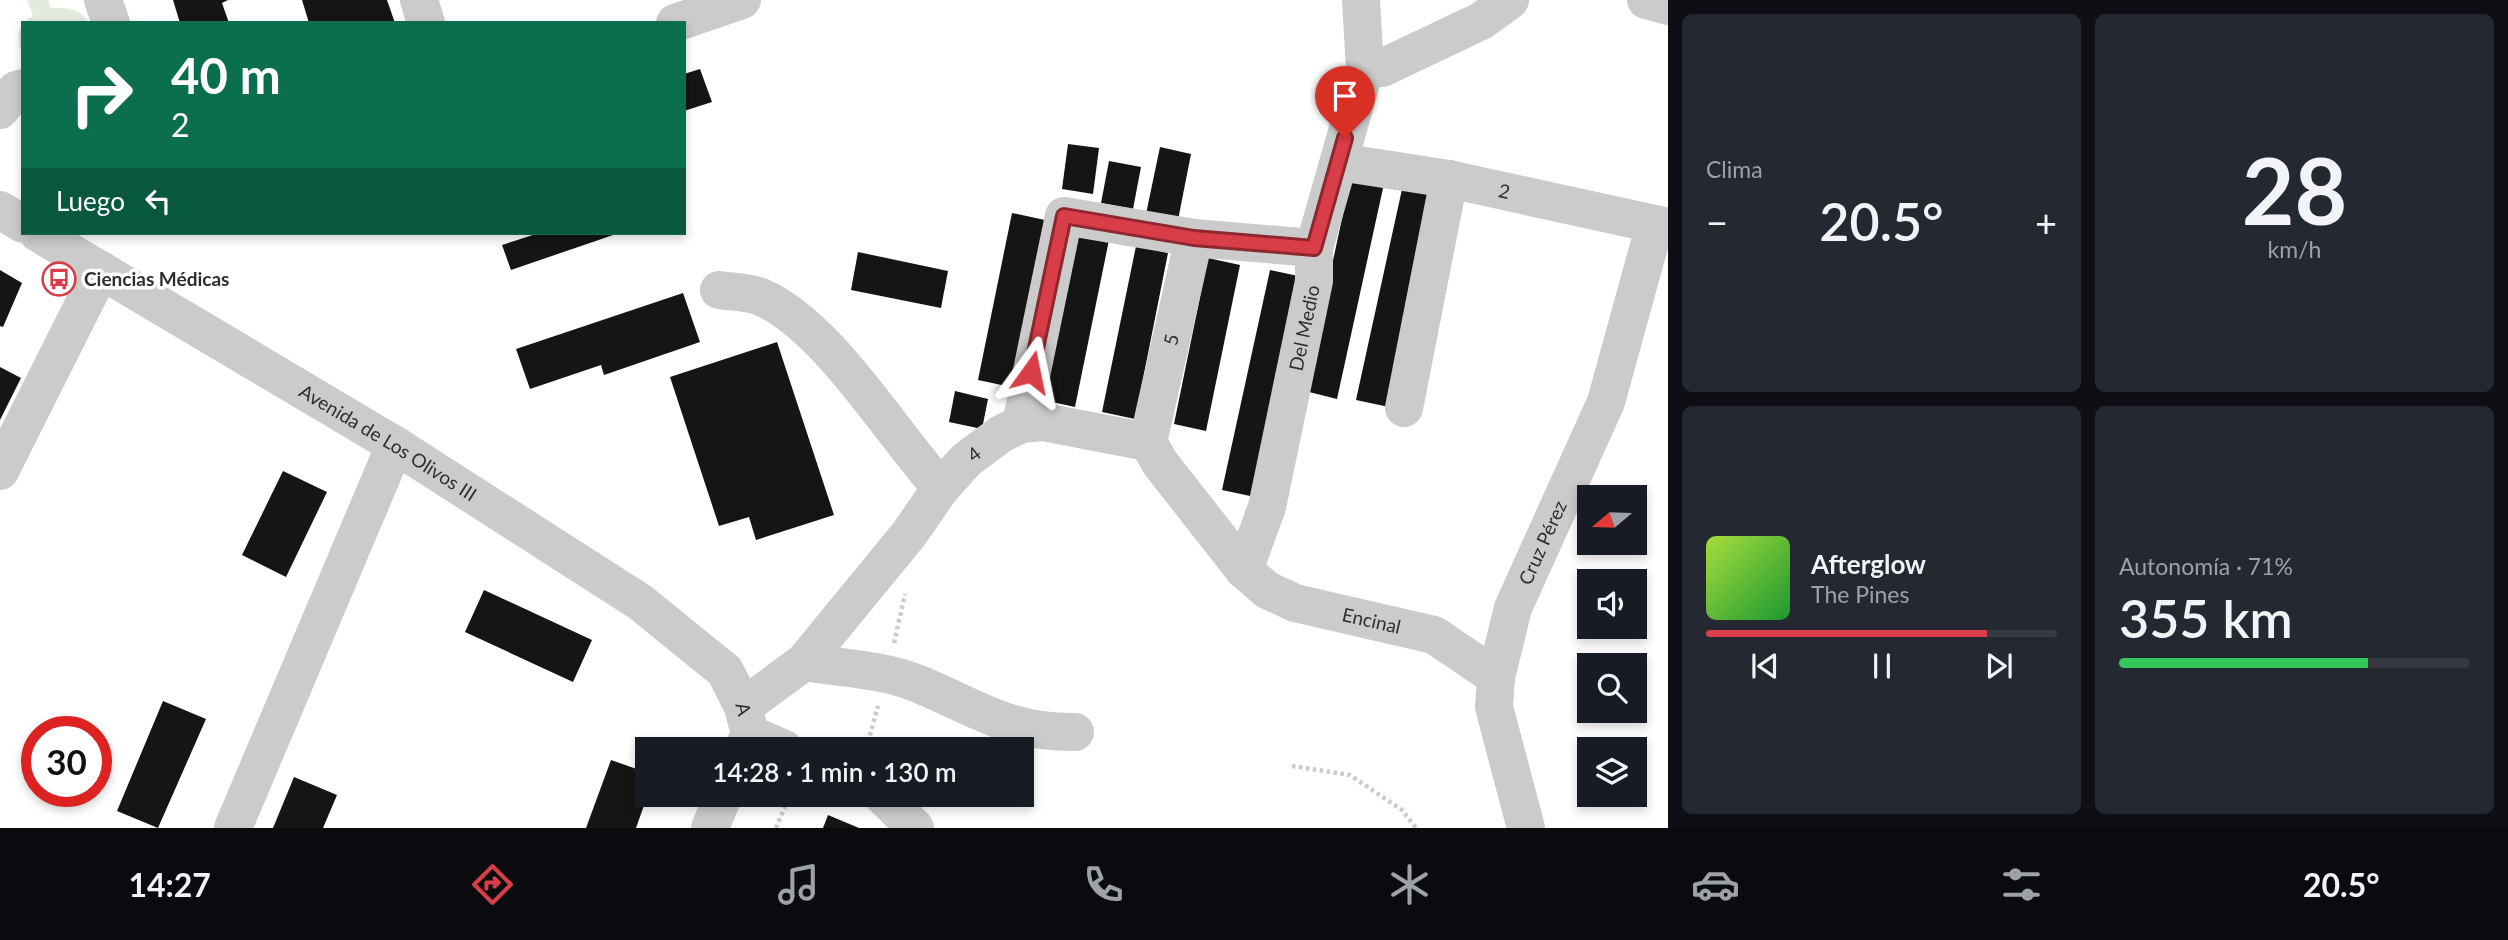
<!DOCTYPE html>
<html lang="es">
<head>
<meta charset="utf-8">
<style>
  :root { --surface:#171b24; --page:#242831; --text:#f1f3f6; --muted:#9ea1a6; --line:#363941; --accent:#d93d48 }
  body { margin:0; font-family:Lato,sans-serif; background:var(--page); color:var(--text); height:100vh; display:flex; flex-direction:column; font-size:26px; white-space:nowrap }
  * { box-sizing:border-box; margin:0 }
  p { font-size:23px; color:var(--muted) }
  .icon { flex:none; width:38px; height:38px; fill:none; stroke:currentColor; stroke-width:2; stroke-linecap:round; stroke-linejoin:round }
  .map { position:relative; flex:1; overflow:hidden }
  .sheet { display:flex; flex-direction:column; gap:14px; padding:14px; background:#0d0f14; width:840px }
  .sheet>* { flex:none }
  .banner { position:absolute; left:21px; top:21px; width:665px; height:214px; border-radius:0px; box-shadow:0 4px 10px #0003; background:#0b6e4f; color:#fff; overflow:hidden }
  .needle { width:46px; rotate:251deg }
  .tools { position:absolute; left:1577px; top:485px; display:grid; gap:14px }
  .tools a { display:grid; place-items:center; width:70px; height:70px; border-radius:0px; background:var(--surface); box-shadow:0 4px 10px #0003; font-size:35px }
  .speed { position:absolute; left:21px; top:716px; display:flex; gap:14px; font-size:35px; font-weight:700; text-align:center }
  .speed>* { display:grid; place-content:center; width:91px; height:91px; border-radius:50%; background:var(--surface); box-shadow:0 4px 10px #0003; line-height:1 }
  .speed .limit { border:10px solid #d22; background:#fff; color:#111 }
  .pin { position:absolute; display:grid; place-items:center; width:60px; height:60px; color:#fff; margin:-72px -30px; border-radius:50% 50% 50% 0; rotate:-45deg; box-shadow:0 0 7px #0007 }
  .pin .icon { rotate:45deg }
  .me { position:absolute; width:77px; margin:-38px; rotate:12deg; stroke-linejoin:round; filter:drop-shadow(0 0 5px #0008) }
  .turn { display:flex; align-items:center; gap:24px; height:147px; padding:0 35px; font-size:32px }
  .turn .icon { width:91px; height:91px; stroke-width:2.5 }
  .turn b { display:block; font-size:49px; line-height:60px }
  .then { display:flex; align-items:center; height:66px; padding:0 35px; background:#0003; gap:14px; font-size:26px }
  .big { font-size:52px; font-weight:600; line-height:1.1 }
  .sheet .widget { flex:1; display:flex; flex-direction:column; justify-content:center; gap:10px; min-width:0; padding:0 24px; border-radius:10px; background:var(--page) }
  .sheet .dial { align-items:center; gap:0 }
  .dial b { font-size:91px; line-height:1 }
  .song { display:flex; align-items:center; gap:21px }
  .cover { width:84px; height:84px; border-radius:10px; background:linear-gradient(135deg,hsl(80 70% 55%),hsl(130 70% 35%)) }
  .played { height:7px; border-radius:4px; background:linear-gradient(90deg,var(--accent) 80%,var(--line) 80%) }
  .keys { display:flex; justify-content:space-around; direction:ltr }
  .heat { display:flex; justify-content:space-between; align-items:center; font-size:38px; direction:ltr }
  .charge { height:10px; border-radius:5px; background:linear-gradient(90deg,#34c759 71%,var(--line) 0) }
  .sheet .tiles { flex:1; display:grid; gap:14px; grid-template-columns:repeat(2,1fr) }
  .trip { position:absolute; left:635px; top:737px; width:399px; height:70px; border-radius:0px; background:var(--surface); box-shadow:0 4px 10px #0003; font-weight:600; line-height:70px; text-align:center }
  .menu { display:flex; height:112px; justify-content:space-around; align-items:center; background:#090b0e; color:var(--muted) }
  .menu .icon { width:49px; height:49px }
  .menu .selected { color:var(--accent) }
  .menu b { font-size:32px; color:var(--text) }
  main { display:flex; flex:1; min-height:0 }
  .map>svg:first-child { display:block }
  .green { fill:#e4ebdd }
  .building { fill:#151515 }
  .lines { fill:none; stroke-linecap:round; stroke-linejoin:round }
  .path { stroke:#cbcbcb; stroke-width:4.5; stroke-dasharray:3.5 3.5; stroke-linecap:butt }
  .minor { stroke:#cbcbcb; stroke-width:38 }
  .route-casing { stroke:#8d282f; stroke-width:18 }
  .route { stroke:#d93d48; stroke-width:12 }
  .labels { text-anchor:middle; stroke-width:7; stroke-linejoin:round; paint-order:stroke }
  .street-label { font-size:19px; fill:#2e2e2e; stroke:#fff }
  .poi-label { font-size:19px; font-weight:bold; fill:#2e2e2e; stroke:#fff; text-anchor:start }
</style>
</head>
<body>
<main>
<div class="map">
<svg width="1668" height="828" viewBox="0 0 1668 828">
  <rect width="100%" height="100%" fill="#fff"/>
  <!-- green -->
  <path class="green" d="M27,0H48L51,8C68,8 79,7 89,23H23V55C15,40 17,24 33,16Z"/>
  <!-- building -->
  <g class="building">
    <path d="M173,0H228L222,3L229,23H180Z"/>
    <path d="M302,0H387L395,23H309Z"/>
    <path d="M700,69L712,102L684,111V74Z"/>
    <path d="M1068,144L1099,148L1093,194L1062,189Z"/>
    <path d="M1160,147L1191,154L1178,220L1146,214Z"/>
    <path d="M1109,161L1141,167L1133,209L1101,203Z"/>
    <path d="M1352,172L1385,179L1337,399L1305,391Z"/>
    <path d="M1404,180L1437,187L1389,407L1356,400Z"/>
    <path d="M1012,213L1045,220L1011,387L978,380Z"/>
    <path d="M539,233H619L511,270L502,245Z"/>
    <path d="M1077,234L1109,240L1075,407L1043,400Z"/>
    <path d="M1136,246L1168,253L1135,419L1102,412Z"/>
    <path d="M858,252L948,271L941,308L851,290Z"/>
    <path d="M1208,258L1240,265L1206,431L1174,424Z"/>
    <path d="M0,270L22,283L3,327L0,326Z"/>
    <path d="M1270,270L1303,277L1255,497L1222,490Z"/>
    <path d="M683,293L700,342L604,375L601,365L530,389L516,349Z"/>
    <path d="M777,342L834,515L756,540L749,517L719,526L670,377Z"/>
    <path d="M0,367L21,378L0,420Z"/>
    <path d="M955,391L988,399L982,429L949,422Z"/>
    <path d="M283,471L327,492L286,577L242,555Z"/>
    <path d="M484,590L592,640L573,682L465,632Z"/>
    <path d="M163,701L206,719L158,828L117,811Z"/>
    <path d="M611,760L648,773V794L636,828H586Z"/>
    <path d="M294,777L337,795L323,828H273Z"/>
    <path d="M828,815L859,828H823Z"/>
  </g>
  <g class="lines">
    <!-- path -->
    <g class="path">
      <path d="M894,643L905,594"/>
      <path d="M866,749L878,706"/>
      <path d="M1292,766L1350,775L1402,810L1416,828"/>
      <path d="M776,828L790,794"/>
    </g>
    <!-- minor -->
    <g class="minor">
      <path d="M103,0L111,23"/>
      <path d="M419,0L426,23"/>
      <path d="M1646,0L1668,6"/>
      <path d="M675,23L742,0"/>
      <path d="M1365,69L1382,68L1481,21L1510,0"/>
      <path d="M0,110L16,90L23,88"/>
      <path id="s1" d="M1339,162L1449,179L1668,227"/>
      <path d="M0,210L23,224"/>
      <path id="s2" d="M38,233L395,445L640,602L725,671L743,707L750,734L743,749"/>
      <path d="M719,290C732,292 749,292 761,297C827,325 892,434 941,488"/>
      <path d="M1404,408L1449,179"/>
      <path d="M1021,424L1064,216L1194,238L1314,248"/>
      <path id="s3" d="M1148,442L1194,238"/>
      <path d="M0,471L101,270"/>
      <path id="s4" d="M1244,570L1267,507L1314,281V248L1365,69L1361,0"/>
      <path d="M804,662C841,668 881,669 916,683C976,707 1006,733 1075,732"/>
      <path id="s5" d="M743,707L804,662L909,534L941,488L966,460L1001,434L1021,424L1043,422L1148,442L1160,463L1244,570L1267,590L1295,603L1434,635L1496,677"/>
      <path d="M750,734L784,749"/>
      <path d="M881,794L915,828"/>
      <path d="M233,828L395,445"/>
      <path d="M710,828L724,794"/>
      <path id="s6" d="M1526,828L1494,707L1496,677L1513,608L1606,402L1655,224"/>
    </g>
  </g>
  <g class="lines">
    <defs>
      <path id="route" d="M1031,372L1064,216L1194,238L1314,248L1345,138"/>
    </defs>
    <!-- route casing -->
    <use href="#route" class="route-casing"/>
    <!-- route -->
    <use href="#route" class="route"/>
  </g>
  <!-- icons -->
  <defs>
    <symbol id="bus-ring" viewBox="-11 -11 22 22"><circle r="9.5" fill="#fff" stroke="#d93d48" stroke-width="1.5"/><path d="M-5-6H5V4H4V6H2V4H-2V6H-4V4H-5ZM-3.5-4V0h7V-4ZM-3.5 1.2v1.5H-2V1.2ZM2 1.2v1.5H3.5V1.2Z" fill="#d93d48"/></symbol>
  </defs>
  <g fill-rule="evenodd">
    <use href="#bus-ring" x="40" y="260" width="38" height="38"/>
  </g>
  <g class="labels">
    <!-- street labels -->
    <g class="street-label">
      <text dy="7" stroke="none"><textPath href="#s1" startOffset="168">2</textPath></text>
      <text dy="7" stroke="none"><textPath href="#s4" startOffset="250">Del Medio</textPath></text>
      <text dy="7" stroke="none"><textPath href="#s3" startOffset="105">5</textPath></text>
      <text dy="7" stroke="none"><textPath href="#s2" startOffset="408">Avenida de Los Olivos III</textPath></text>
      <text dy="7" stroke="none"><textPath href="#s5" startOffset="345">4</textPath></text>
      <text dy="7" stroke="none"><textPath href="#s6" startOffset="298">Cruz Pérez</textPath></text>
      <text dy="7" stroke="none"><textPath href="#s5" startOffset="830">Encinal</textPath></text>
      <text dy="7" stroke="none"><textPath href="#s2" startOffset="858">A</textPath></text>
    </g>
    <!-- poi labels -->
    <g class="poi-label">
      <text x="84" y="286">Ciencias Médicas</text>
    </g>
  </g>
</svg>
<div class="tools">
<a><svg class="needle" viewBox="-14 -14 28 28"><path d="M0-13l5 13h-10z" fill="#e53935"/><path d="M0 13l5-13h-10z" fill="#9ea1a6"/></svg></a>
<a><svg class="icon" aria-label="sound" viewBox="0 0 24 24"><path d="M4 9h4l5-4v14l-5-4H4zM17 9q2 3 0 6"/></svg></a>
<a><svg class="icon" aria-label="search" viewBox="0 0 24 24"><circle cx="10" cy="10" r="6"/><path d="M15 15l6 6"/></svg></a>
<a><svg class="icon" aria-label="layers" viewBox="0 0 24 24"><path d="M12 4l9 5-9 5-9-5zM3 14l9 5 9-5"/></svg></a>
</div>
<div class="speed"><div class="limit">30</div></div>
<div class="pin" style="left:1345px;top:138px;background:#d93025"><svg class="icon" aria-label="arrive" viewBox="0 0 24 24"><path d="M6 21V4h12l-3 4 3 4H6"/></svg></div>
<svg class="me" style="left:1031px;top:372px" viewBox="-20 -20 40 40"><path d="M0-17L14 15 0 8-14 15z" fill="#d93d48" stroke="#fff" stroke-width="4"/></svg>
<div class="trip">14:28 · 1 min · 130 m</div>
<div class="banner">
<div class="turn"><svg class="icon" aria-label="right" viewBox="0 0 24 24"><path d="M7 20v-9h11M14 6l5 5-5 5"/></svg><div><b>40 m</b>2</div></div>
<div class="then">Luego<svg class="icon" aria-label="left" viewBox="0 0 24 24"><path d="M17 20v-9H6M10 6l-5 5 5 5"/></svg></div>
</div>
</div>
<section class="sheet">
<div class="tiles">
<div class="widget"><p>Clima</p>
<div class="heat"><a>−</a><b class="big">20.5°</b><a>+</a></div>
</div>
<div class="widget dial"><b>28</b><p>km/h</p></div>
<div class="widget">
<div class="song"><i class="cover"></i><div><b>Afterglow</b><p>The Pines</p></div></div>
<div class="played"></div>
<div class="keys"><svg class="icon" aria-label="previous" viewBox="0 0 24 24"><path d="M18 5L8 12l10 7zM5 5v14"/></svg><svg class="icon" aria-label="pause" viewBox="0 0 24 24"><path d="M8 5v14M16 5v14"/></svg><svg class="icon" aria-label="next" viewBox="0 0 24 24"><path d="M6 5l10 7-10 7zM19 5v14"/></svg></div>
</div>
<div class="widget"><p>Autonomía · 71%</p><b class="big">355 km</b><div class="charge"></div></div>
</div>
</section>
</main>
<nav class="menu">
<b>14:27</b>
<svg class="icon selected" aria-label="directions" viewBox="0 0 24 24"><path d="M12 3l9 9-9 9-9-9zM9 14v-3h6M13 9l2 2-2 2"/></svg>
<svg class="icon" aria-label="music" viewBox="0 0 24 24"><path d="M9 18V5l10-2v13"/><circle cx="6" cy="18" r="3"/><circle cx="16" cy="16" r="3"/></svg>
<svg class="icon" aria-label="phone" viewBox="0 0 24 24"><path d="M5 4h4l2 5-3 2q2 4 5 5l2-3 5 2v4C11 20 4 13 5 4z"/></svg>
<svg class="icon" aria-label="climate" viewBox="0 0 24 24"><path d="M12 3v18M4 7l16 10M4 17L20 7"/></svg>
<svg class="icon" aria-label="car" viewBox="0 0 24 24"><path d="M5 17H2v-5l4-1 3-4h7l3 4 3 1v5h-3M9 17h6M6 11h13"/><circle cx="7" cy="17" r="2"/><circle cx="17" cy="17" r="2"/></svg>
<svg class="icon" aria-label="filters" viewBox="0 0 24 24"><path d="M4 7h16M4 17h16"/><circle cx="9" cy="7" r="2"/><circle cx="15" cy="17" r="2"/></svg>
<b>20.5°</b>
</nav>
</body>
</html>
